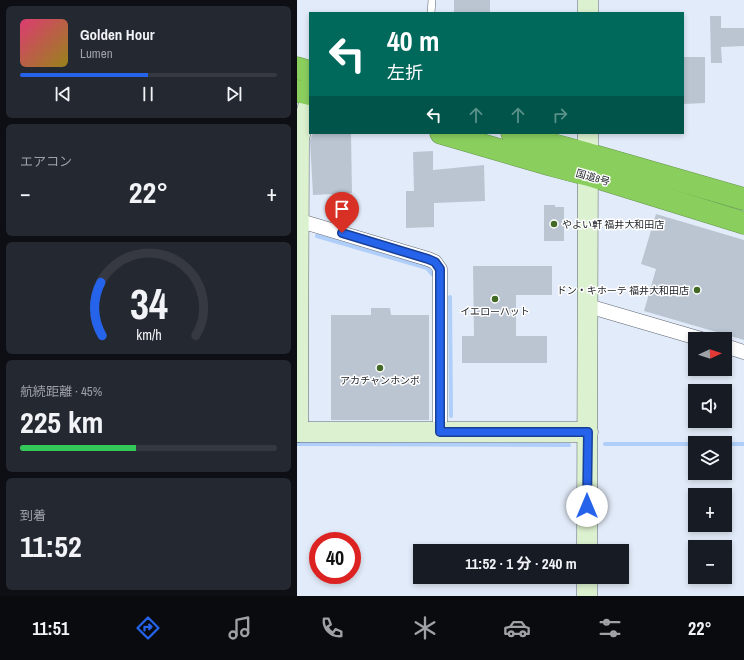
<!DOCTYPE html>
<html lang="ja">
<head>
<meta charset="utf-8">
<style>
  :root { --surface:#171b24; --page:#242831; --text:#f1f3f6; --muted:#9ea1a6; --line:#363941; --accent:#2563eb }
  body { margin:0; font-family:"Archivo Narrow","Noto Sans JP",sans-serif; background:var(--page); color:var(--text); height:100vh; display:flex; flex-direction:column; font-size:15px; white-space:nowrap }
  * { box-sizing:border-box; margin:0 }
  p { font-size:13px; color:var(--muted) }
  .icon { flex:none; width:22px; height:22px; fill:none; stroke:currentColor; stroke-width:2; stroke-linecap:round; stroke-linejoin:round }
  .map { position:relative; flex:1; overflow:hidden }
  .panel { display:flex; flex-direction:column; gap:6px; padding:6px; background:#0d0f14; width:297px }
  .panel>* { flex:none }
  .hud { position:absolute; left:12px; top:12px; width:375px; height:122px; border-radius:0px; box-shadow:0 2px 6px #0003; background:#00695c; color:#fff; overflow:hidden }
  .needle { width:26px; rotate:87deg }
  .tools { position:absolute; left:391px; top:332px; display:grid; gap:8px }
  .tools a { display:grid; place-items:center; width:44px; height:44px; border-radius:0px; background:var(--surface); box-shadow:0 2px 6px #0003; font-size:20px }
  .speed { position:absolute; left:12px; top:532px; display:flex; gap:8px; font-size:20px; font-weight:700; text-align:center }
  .speed>* { display:grid; place-content:center; width:52px; height:52px; border-radius:50%; background:var(--surface); box-shadow:0 2px 6px #0003; line-height:1 }
  .speed .limit { border:6px solid #d22; background:#fff; color:#111 }
  .pin { position:absolute; display:grid; place-items:center; width:34px; height:34px; color:#fff; margin:-41px -17px; border-radius:50% 50% 50% 0; rotate:-45deg; box-shadow:0 0 4px #0007 }
  .pin .icon { rotate:45deg }
  .me { position:absolute; width:44px; margin:-22px; rotate:0deg; stroke-linejoin:round; filter:drop-shadow(0 0 3px #0008) }
  .turn { display:flex; align-items:center; gap:14px; height:84px; padding:0 12px; font-size:18px }
  .turn .icon { width:52px; height:52px; stroke-width:2.5 }
  .turn b { display:block; font-size:28px; line-height:34px }
  .lanes { display:flex; align-items:center; height:38px; padding:0 12px; background:#0003; justify-content:center; gap:20px; direction:ltr }
  .lanes .off { opacity:.35 }
  .big { font-size:30px; font-weight:700; line-height:1.1 }
  .panel .card { flex:1; display:flex; flex-direction:column; justify-content:center; gap:6px; min-width:0; padding:0 14px; border-radius:6px; background:var(--page) }
  .panel .dial { align-items:center; gap:0 }
  .dial svg { height:104px; overflow:visible; fill:none; stroke:var(--line); stroke-width:7; stroke-linecap:round; text-anchor:middle }
  .dial text { fill:var(--text); stroke:none }
  .song { display:flex; align-items:center; gap:12px }
  .cover { width:48px; height:48px; border-radius:6px; background:linear-gradient(135deg,hsl(340 70% 55%),hsl(50 70% 35%)) }
  .played { height:4px; border-radius:2px; background:linear-gradient(90deg,var(--accent) 50%,var(--line) 50%) }
  .keys { display:flex; justify-content:space-around; direction:ltr }
  .heat { display:flex; justify-content:space-between; align-items:center; font-size:22px; direction:ltr }
  .charge { height:6px; border-radius:3px; background:linear-gradient(90deg,#34c759 45%,var(--line) 0) }
  .trip { position:absolute; left:116px; top:544px; width:216px; height:40px; border-radius:0px; background:var(--surface); box-shadow:0 2px 6px #0003; font-weight:700; line-height:40px; text-align:center }
  .tab-bar { display:flex; height:64px; justify-content:space-around; align-items:center; background:#090b0e; color:var(--muted) }
  .tab-bar .icon { width:28px; height:28px }
  .tab-bar .on { color:var(--accent) }
  .tab-bar b { font-size:18px; color:var(--text) }
  main { display:flex; flex:1; min-height:0 }
  .map>svg:first-child { display:block }
  .lines { fill:none; stroke-linecap:round; stroke-linejoin:round }
  .stream { stroke:#afcef9; stroke-width:4 }
  .building { fill:#bbc5d2 }
  .lane-casing { stroke:#5e6672; stroke-width:8 }
  .street-casing { stroke:#5e6672; stroke-width:15 }
  .secondary-casing { stroke:#5e6672; stroke-width:21 }
  .highway-casing { stroke:#65944c; stroke-width:23 }
  .lane { stroke:#fff; stroke-width:7 }
  .street { stroke:#fff; stroke-width:14 }
  .secondary { stroke:#dcf1cf; stroke-width:20 }
  .highway { stroke:#8acf5e; stroke-width:22 }
  .route-casing { stroke:#184099; stroke-width:10 }
  .route { stroke:#2563eb; stroke-width:7 }
  .poi-dot { fill:#426a26; stroke:#fff; stroke-width:1.5 }
  .labels { text-anchor:middle; stroke-width:3; stroke-linejoin:round; paint-order:stroke }
  .street-label { font-size:10px; fill:#21252a; stroke:#fff }
  .poi-label { font-size:10px; fill:#21252a; stroke:#fff }
</style>
</head>
<body>
<main>
<section class="panel">
<div class="card">
<div class="song"><i class="cover"></i><div><b>Golden Hour</b><p>Lumen</p></div></div>
<div class="played"></div>
<div class="keys"><svg class="icon" aria-label="previous" viewBox="0 0 24 24"><path d="M18 5L8 12l10 7zM5 5v14"/></svg><svg class="icon" aria-label="pause" viewBox="0 0 24 24"><path d="M8 5v14M16 5v14"/></svg><svg class="icon" aria-label="next" viewBox="0 0 24 24"><path d="M6 5l10 7-10 7zM19 5v14"/></svg></div>
</div>
<div class="card"><p>エアコン</p>
<div class="heat"><a>−</a><b class="big">22°</b><a>+</a></div>
</div>
<div class="card dial"><svg viewBox="0 0 100 80">
<path d="M14 69A42 42 0 1 1 86 69"/>
<path d="M14 69A42 42 0 0 1 13 28" stroke="#2563eb"/>
<text x="50" y="56" font-size="32" font-weight="700">34</text>
<text x="50" y="72" font-size="11">km/h</text>
</svg></div>
<div class="card"><p>航続距離 · 45%</p><b class="big">225 km</b><div class="charge"></div></div>
<div class="card"><p>到着</p><b class="big">11:52</b></div>
</section>
<div class="map">
<svg width="447" height="596" viewBox="0 0 447 596">
  <rect width="100%" height="100%" fill="#e2ebf9"/>
  <g class="lines">
    <!-- stream -->
    <g class="stream">
      <path d="M20,236L130,268L135,274"/>
      <path d="M153,297L154,416"/>
      <path d="M0,444L272,445"/>
      <path d="M308,444H398"/>
      <path d="M428,444H447"/>
    </g>
  </g>
  <!-- building -->
  <g class="building">
    <rect x="157" y="0" width="36" height="13"/>
    <path d="M413,16H424V28H447V46L424,47L425,63H414Z"/>
    <path d="M386,57H408V103L386,104Z"/>
    <path d="M16,133H54L55,193L16,195L13,140Z"/>
    <path d="M136,151V170L187,165L188,201L137,203V227L109,228V191H117L116,152Z"/>
    <path d="M247,205H258V207H267V241H247Z"/>
    <path d="M359,214L447,240V340L347,311L359,269L344,264Z"/>
    <path d="M176,266H255V295H219V336H250V363H165V336H177Z"/>
    <path d="M74,308H93L94,315H132V420H34V315H74Z"/>
  </g>
  <g class="lines">
    <defs>
      <path id="lane" d="M134,13L135,0"/>
      <g id="street">
        <path d="M0,220L131,259L138,262L143,269V432"/>
        <path d="M291,306L404,339"/>
        <path d="M428,346L447,352"/>
      </g>
      <g id="secondary">
        <path d="M291,0V13"/>
        <path d="M0,432H291"/>
        <path d="M1,432L2,138L13,100"/>
        <path d="M290,551L291,133"/>
        <path d="M290,596V577"/>
      </g>
      <g id="highway">
        <path d="M0,68L13,72"/>
        <path d="M0,91L13,94"/>
        <path d="M144,133L254,165L292,175L447,223"/>
        <path d="M215,133L253,144L291,154L447,199"/>
      </g>
    </defs>
    <!-- lane casing -->
    <use href="#lane" class="lane-casing"/>
    <!-- street casing -->
    <use href="#street" class="street-casing"/>
    <!-- secondary casing -->
    <use href="#secondary" class="secondary-casing"/>
    <!-- highway casing -->
    <use href="#highway" class="highway-casing"/>
    <!-- lane -->
    <use href="#lane" class="lane"/>
    <!-- street -->
    <use href="#street" class="street"/>
    <!-- secondary -->
    <use href="#secondary" class="secondary"/>
    <!-- highway -->
    <use href="#highway" class="highway"/>
  </g>
  <g class="lines">
    <defs>
      <path id="route" d="M45,233L131,259L138,262L143,269V432H291L290,506"/>
    </defs>
    <!-- route casing -->
    <use href="#route" class="route-casing"/>
    <!-- route -->
    <use href="#route" class="route"/>
  </g>
  <!-- markers -->
  <g class="poi-dot">
    <circle cx="257" cy="224" r="4"/>
    <circle cx="400" cy="290" r="4"/>
    <circle cx="198" cy="299" r="4"/>
    <circle cx="83" cy="368" r="4"/>
  </g>
  <g class="labels">
    <!-- street labels -->
    <g class="street-label">
      <text transform="translate(296 177) rotate(16)" y="4">国道8号</text>
    </g>
    <!-- poi labels -->
    <g class="poi-label">
      <text x="265" y="228" text-anchor="start">やよい軒 福井大和田店</text>
      <text x="392" y="294" text-anchor="end">ドン・キホーテ 福井大和田店</text>
      <text x="198" y="315">イエローハット</text>
      <text x="83" y="384">アカチャンホンポ</text>
    </g>
  </g>
</svg>
<div class="tools">
<a><svg class="needle" viewBox="-14 -14 28 28"><path d="M0-13l5 13h-10z" fill="#e53935"/><path d="M0 13l5-13h-10z" fill="#9ea1a6"/></svg></a>
<a><svg class="icon" aria-label="sound" viewBox="0 0 24 24"><path d="M4 9h4l5-4v14l-5-4H4zM17 9q2 3 0 6"/></svg></a>
<a><svg class="icon" aria-label="layers" viewBox="0 0 24 24"><path d="M12 4l9 5-9 5-9-5zM3 14l9 5 9-5"/></svg></a>
<a>+</a>
<a>−</a>
</div>
<div class="speed"><div class="limit">40</div></div>
<div class="pin" style="left:45px;top:233px;background:#d93025"><svg class="icon" aria-label="arrive" viewBox="0 0 24 24"><path d="M6 21V4h12l-3 4 3 4H6"/></svg></div>
<svg class="me" style="left:290px;top:506px" viewBox="-20 -20 40 40"><circle r="19" fill="#fff"/><path d="M0-13L10 11 0 6-10 11z" fill="#2563eb"/></svg>
<div class="trip">11:52 · 1 分 · 240 m</div>
<div class="hud">
<div class="turn"><svg class="icon" aria-label="left" viewBox="0 0 24 24"><path d="M17 20v-9H6M10 6l-5 5 5 5"/></svg><div><b>40 m</b>左折</div></div>
<div class="lanes"><svg class="icon" aria-label="left" viewBox="0 0 24 24"><path d="M17 20v-9H6M10 6l-5 5 5 5"/></svg><svg class="icon off" aria-label="ahead" viewBox="0 0 24 24"><path d="M12 20V5M6 11l6-6 6 6"/></svg><svg class="icon off" aria-label="ahead" viewBox="0 0 24 24"><path d="M12 20V5M6 11l6-6 6 6"/></svg><svg class="icon off" aria-label="right" viewBox="0 0 24 24"><path d="M7 20v-9h11M14 6l5 5-5 5"/></svg></div>
</div>
</div>
</main>
<nav class="tab-bar">
<b>11:51</b>
<svg class="icon on" aria-label="directions" viewBox="0 0 24 24"><path d="M12 3l9 9-9 9-9-9zM9 14v-3h6M13 9l2 2-2 2"/></svg>
<svg class="icon" aria-label="music" viewBox="0 0 24 24"><path d="M9 18V5l10-2v13"/><circle cx="6" cy="18" r="3"/><circle cx="16" cy="16" r="3"/></svg>
<svg class="icon" aria-label="phone" viewBox="0 0 24 24"><path d="M5 4h4l2 5-3 2q2 4 5 5l2-3 5 2v4C11 20 4 13 5 4z"/></svg>
<svg class="icon" aria-label="climate" viewBox="0 0 24 24"><path d="M12 3v18M4 7l16 10M4 17L20 7"/></svg>
<svg class="icon" aria-label="car" viewBox="0 0 24 24"><path d="M5 17H2v-5l4-1 3-4h7l3 4 3 1v5h-3M9 17h6M6 11h13"/><circle cx="7" cy="17" r="2"/><circle cx="17" cy="17" r="2"/></svg>
<svg class="icon" aria-label="filters" viewBox="0 0 24 24"><path d="M4 7h16M4 17h16"/><circle cx="9" cy="7" r="2"/><circle cx="15" cy="17" r="2"/></svg>
<b>22°</b>
</nav>
</body>
</html>
